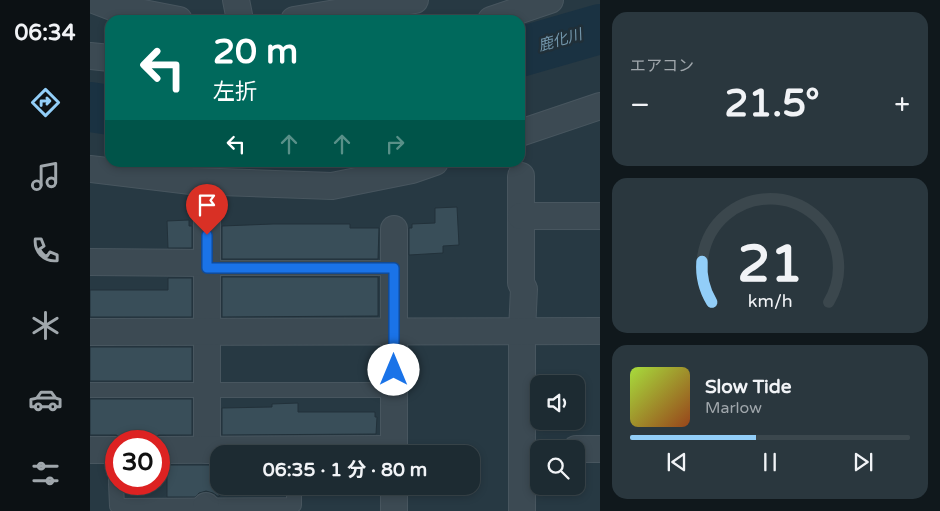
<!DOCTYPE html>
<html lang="ja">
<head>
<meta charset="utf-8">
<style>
  :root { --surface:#1d2b32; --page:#2a373e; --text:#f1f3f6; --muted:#a0a7ac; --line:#3b474d; --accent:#92cef8 }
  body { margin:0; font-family:"Varela Round","Noto Sans JP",sans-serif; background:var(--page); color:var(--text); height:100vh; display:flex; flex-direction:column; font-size:19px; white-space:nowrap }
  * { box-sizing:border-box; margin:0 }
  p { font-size:16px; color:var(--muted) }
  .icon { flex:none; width:28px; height:28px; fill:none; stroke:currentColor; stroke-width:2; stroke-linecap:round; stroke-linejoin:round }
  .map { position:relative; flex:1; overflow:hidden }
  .sheet { display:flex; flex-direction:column; gap:12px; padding:12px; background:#10181c; width:340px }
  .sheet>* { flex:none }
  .guide { position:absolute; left:15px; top:15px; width:420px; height:152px; border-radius:15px; box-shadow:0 2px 8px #0003,0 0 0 1px var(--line); background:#00695c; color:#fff; overflow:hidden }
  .tools { position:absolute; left:440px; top:375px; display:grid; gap:10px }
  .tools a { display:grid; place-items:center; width:55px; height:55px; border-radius:10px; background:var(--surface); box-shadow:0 2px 8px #0003,0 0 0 1px var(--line); font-size:25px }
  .speed { position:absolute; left:15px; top:430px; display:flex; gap:10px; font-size:25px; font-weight:700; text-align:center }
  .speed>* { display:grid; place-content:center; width:65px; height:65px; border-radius:50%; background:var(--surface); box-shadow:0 2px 8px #0003,0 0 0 1px var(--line); line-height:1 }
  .speed .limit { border:8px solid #d22; background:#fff; color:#111 }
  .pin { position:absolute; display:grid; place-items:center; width:42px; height:42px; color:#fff; margin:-51px -21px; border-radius:50% 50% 50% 0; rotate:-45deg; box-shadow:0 0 5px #0007 }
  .pin .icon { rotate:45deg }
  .me { position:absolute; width:55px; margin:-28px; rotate:0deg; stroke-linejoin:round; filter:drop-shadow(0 0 4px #0008) }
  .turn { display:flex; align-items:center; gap:18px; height:105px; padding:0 25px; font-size:22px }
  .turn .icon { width:65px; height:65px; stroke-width:2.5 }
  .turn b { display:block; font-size:35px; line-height:42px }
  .lanes { display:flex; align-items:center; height:48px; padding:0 25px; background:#0003; justify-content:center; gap:25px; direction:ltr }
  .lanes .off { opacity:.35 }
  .big { font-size:38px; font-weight:700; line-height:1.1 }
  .sheet .tile { flex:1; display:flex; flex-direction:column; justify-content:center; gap:8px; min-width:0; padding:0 18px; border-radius:15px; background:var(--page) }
  .sheet .dial { align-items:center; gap:0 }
  .dial svg { height:130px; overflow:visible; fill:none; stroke:var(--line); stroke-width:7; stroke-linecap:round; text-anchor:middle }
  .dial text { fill:var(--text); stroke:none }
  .song { display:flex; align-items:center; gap:15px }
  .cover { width:60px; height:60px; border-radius:8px; background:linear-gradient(135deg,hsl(80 70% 55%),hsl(20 70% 35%)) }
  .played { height:5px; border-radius:2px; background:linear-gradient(90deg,var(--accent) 45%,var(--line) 45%) }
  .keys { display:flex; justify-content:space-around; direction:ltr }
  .heat { display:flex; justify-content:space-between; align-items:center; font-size:28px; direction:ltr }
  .trip { position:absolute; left:120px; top:445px; width:270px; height:50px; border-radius:15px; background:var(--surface); box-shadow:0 2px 8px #0003,0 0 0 1px var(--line); font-weight:700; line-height:50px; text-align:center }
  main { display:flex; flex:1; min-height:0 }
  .tab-bar { display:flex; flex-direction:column; width:90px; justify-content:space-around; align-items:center; background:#0c1114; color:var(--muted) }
  .tab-bar .icon { width:35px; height:35px }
  .tab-bar .active { color:var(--accent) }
  .tab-bar b { font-size:22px; color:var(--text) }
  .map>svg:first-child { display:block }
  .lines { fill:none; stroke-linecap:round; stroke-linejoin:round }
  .river { stroke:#1a3242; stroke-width:50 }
  .building { fill:#394e59; stroke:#22313a }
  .service-casing { stroke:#48565f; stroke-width:16 }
  .minor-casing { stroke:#48565f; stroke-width:28 }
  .service { stroke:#3c4a53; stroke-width:14 }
  .minor { stroke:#3c4a53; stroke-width:26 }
  .route-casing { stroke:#114b97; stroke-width:12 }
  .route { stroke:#1a73e8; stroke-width:9 }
  .labels { text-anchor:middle; stroke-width:5; stroke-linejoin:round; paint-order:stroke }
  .water-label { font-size:15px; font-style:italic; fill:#7296ab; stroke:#202f38 }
</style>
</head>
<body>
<main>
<nav class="tab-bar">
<b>06:34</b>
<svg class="icon active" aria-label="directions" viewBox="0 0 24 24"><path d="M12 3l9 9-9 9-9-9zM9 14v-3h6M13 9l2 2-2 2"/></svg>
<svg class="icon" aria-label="music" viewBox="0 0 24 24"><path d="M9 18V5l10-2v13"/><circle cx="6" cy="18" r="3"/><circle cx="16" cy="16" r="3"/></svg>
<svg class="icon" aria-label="phone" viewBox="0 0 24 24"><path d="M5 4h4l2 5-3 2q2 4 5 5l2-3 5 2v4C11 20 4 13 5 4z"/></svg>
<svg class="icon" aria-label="climate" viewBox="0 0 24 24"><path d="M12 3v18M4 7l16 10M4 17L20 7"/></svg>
<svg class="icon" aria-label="car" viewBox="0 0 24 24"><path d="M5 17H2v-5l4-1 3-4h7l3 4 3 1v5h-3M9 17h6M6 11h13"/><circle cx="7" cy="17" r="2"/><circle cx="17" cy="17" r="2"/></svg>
<svg class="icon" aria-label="filters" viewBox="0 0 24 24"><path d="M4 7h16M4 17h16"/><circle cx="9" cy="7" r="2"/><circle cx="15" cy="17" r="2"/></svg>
</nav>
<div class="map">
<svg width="510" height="511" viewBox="0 0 510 511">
  <rect width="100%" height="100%" fill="#273943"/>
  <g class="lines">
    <!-- river -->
    <g class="river">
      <path d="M430,52L510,29"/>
      <path d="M0,107L20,110"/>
    </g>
  </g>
  <!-- building -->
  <g class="building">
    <path d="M367,207L369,245L353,246V253L319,255V228H322V224L345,223V208Z"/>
    <path d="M99,220V226H102V248H78L77,221Z"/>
    <path d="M183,224H260V228H289L288,259H132V226Z"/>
    <path d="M132,277H288V316L132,317Z"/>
    <path d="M78,278H102V317H0V290H78Z"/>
    <rect x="0" y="347" width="102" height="34"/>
    <path d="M0,399H102V435H69L60,438H35L26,435H0Z"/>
    <path d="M208,403V412H285V417H287L286,434L132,435V408L182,407V404Z"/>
    <path d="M77,465H129V497L123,493L116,491L109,493L105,497H77Z"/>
  </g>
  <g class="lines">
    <defs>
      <g id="service">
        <path d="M117,268H304"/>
        <path d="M0,390H304"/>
        <path d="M26,450V481"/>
        <path d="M26,484L27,506L204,505V486"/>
      </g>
      <g id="minor">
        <path d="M4,0L22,7L89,20"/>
        <path d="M146,0L150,20"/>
        <path d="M204,20L325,0"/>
        <path d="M401,20L460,0"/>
        <path d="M0,56L20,58"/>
        <path d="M430,133L510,106"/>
        <path d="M0,169L101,181L242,186L322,170L345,162"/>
        <path d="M431,176V283L434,289L432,331V511"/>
        <path d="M431,216H510"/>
        <path d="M117,221V450"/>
        <path d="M0,262L117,263"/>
        <path d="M0,332L510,331"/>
        <path d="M486,449H510"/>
        <path d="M0,450H26"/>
        <path d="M69,450L304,449"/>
        <path d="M304,454V229"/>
        <path d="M304,486V511"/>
        <path d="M116,506V511"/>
      </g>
    </defs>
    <!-- service casing -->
    <use href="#service" class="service-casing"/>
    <!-- minor casing -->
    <use href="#minor" class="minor-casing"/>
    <!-- service -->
    <use href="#service" class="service"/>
    <!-- minor -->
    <use href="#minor" class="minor"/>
  </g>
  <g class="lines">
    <defs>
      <path id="route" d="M117,235V268H304V370"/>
    </defs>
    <!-- route casing -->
    <use href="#route" class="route-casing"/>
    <!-- route -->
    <use href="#route" class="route"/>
  </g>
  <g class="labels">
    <!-- water labels -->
    <g class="water-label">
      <text transform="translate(470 40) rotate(-16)" y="5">鹿化川</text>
    </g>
  </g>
</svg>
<div class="tools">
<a><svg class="icon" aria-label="sound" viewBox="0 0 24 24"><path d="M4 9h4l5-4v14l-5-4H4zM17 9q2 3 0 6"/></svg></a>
<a><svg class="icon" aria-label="search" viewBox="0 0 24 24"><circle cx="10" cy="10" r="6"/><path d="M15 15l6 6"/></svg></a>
</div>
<div class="speed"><div class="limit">30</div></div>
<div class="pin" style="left:117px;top:235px;background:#d93025"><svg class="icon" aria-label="arrive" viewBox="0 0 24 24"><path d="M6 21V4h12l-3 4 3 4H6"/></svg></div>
<svg class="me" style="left:304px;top:370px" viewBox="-20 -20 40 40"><circle r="19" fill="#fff"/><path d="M0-13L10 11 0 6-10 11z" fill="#1a73e8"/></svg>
<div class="trip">06:35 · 1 分 · 80 m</div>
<div class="guide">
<div class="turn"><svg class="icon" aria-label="left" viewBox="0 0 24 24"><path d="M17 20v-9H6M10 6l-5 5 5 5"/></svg><div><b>20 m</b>左折</div></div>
<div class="lanes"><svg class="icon" aria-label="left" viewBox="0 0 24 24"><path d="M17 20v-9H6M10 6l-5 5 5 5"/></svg><svg class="icon off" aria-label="ahead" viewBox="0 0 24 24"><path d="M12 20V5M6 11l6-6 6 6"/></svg><svg class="icon off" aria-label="ahead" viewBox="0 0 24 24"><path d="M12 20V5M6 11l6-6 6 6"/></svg><svg class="icon off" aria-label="right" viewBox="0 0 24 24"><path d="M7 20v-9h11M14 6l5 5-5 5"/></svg></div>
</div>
</div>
<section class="sheet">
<div class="tile"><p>エアコン</p>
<div class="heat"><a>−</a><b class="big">21.5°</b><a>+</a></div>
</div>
<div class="tile dial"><svg viewBox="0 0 100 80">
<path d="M14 69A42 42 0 1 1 86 69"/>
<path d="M14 69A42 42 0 0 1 8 44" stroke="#92cef8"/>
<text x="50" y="56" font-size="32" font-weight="700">21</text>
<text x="50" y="72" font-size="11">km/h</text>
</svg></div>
<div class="tile">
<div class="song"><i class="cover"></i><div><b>Slow Tide</b><p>Marlow</p></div></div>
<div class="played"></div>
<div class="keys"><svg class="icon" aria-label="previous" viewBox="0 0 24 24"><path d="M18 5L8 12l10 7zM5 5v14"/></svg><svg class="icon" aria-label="pause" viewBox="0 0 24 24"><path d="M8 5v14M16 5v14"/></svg><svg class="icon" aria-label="next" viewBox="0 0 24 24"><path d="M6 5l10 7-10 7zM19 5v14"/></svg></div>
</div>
</section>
</main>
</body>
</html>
